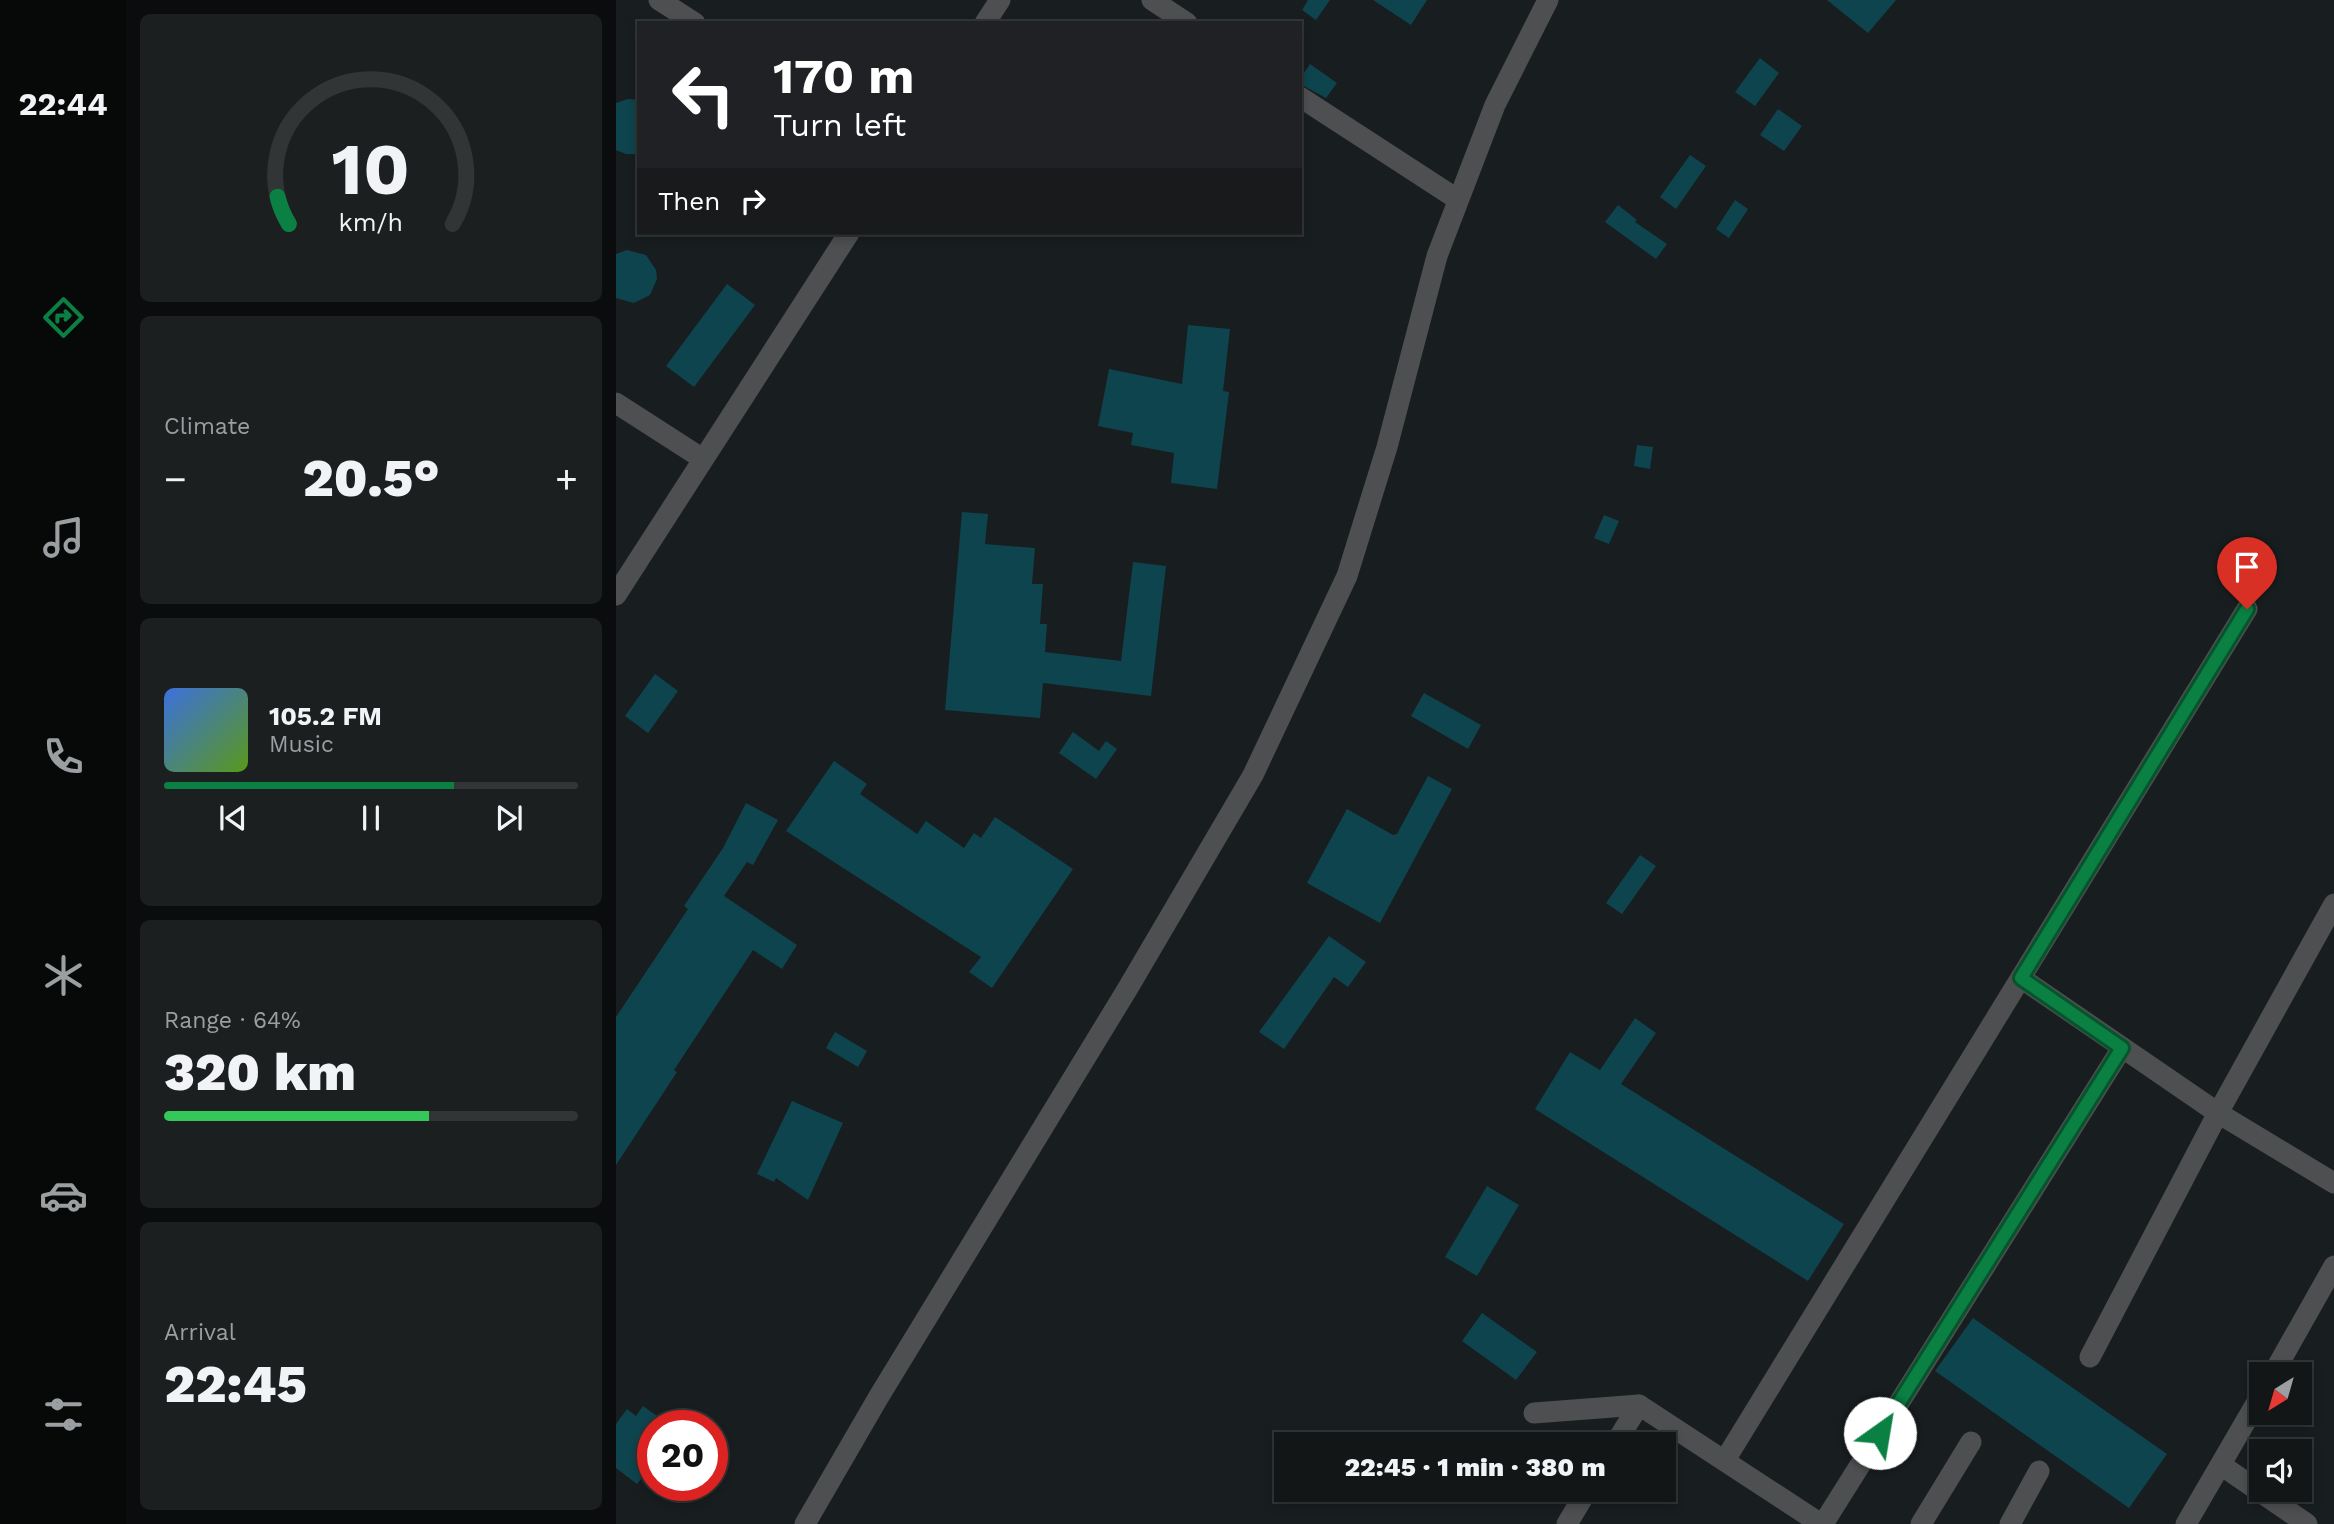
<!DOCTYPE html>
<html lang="en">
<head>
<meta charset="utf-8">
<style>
  :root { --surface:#121617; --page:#1b1f20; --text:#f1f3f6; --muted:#9c9fa1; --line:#313536; --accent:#0b8043 }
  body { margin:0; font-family:"Work Sans",sans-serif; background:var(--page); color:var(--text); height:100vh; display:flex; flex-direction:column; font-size:26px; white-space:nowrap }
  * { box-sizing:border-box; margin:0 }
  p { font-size:23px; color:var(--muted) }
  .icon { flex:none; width:38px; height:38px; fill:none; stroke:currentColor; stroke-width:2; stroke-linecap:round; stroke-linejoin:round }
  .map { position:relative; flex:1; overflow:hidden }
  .sheet { display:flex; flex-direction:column; gap:14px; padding:14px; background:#0a0c0d; width:490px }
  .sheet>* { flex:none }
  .banner { position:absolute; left:21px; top:21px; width:665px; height:214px; border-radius:0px; box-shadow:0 4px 10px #0003,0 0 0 2px var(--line); background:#202124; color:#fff; overflow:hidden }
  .needle { width:46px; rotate:217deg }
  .tools { position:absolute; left:1633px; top:1362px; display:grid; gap:14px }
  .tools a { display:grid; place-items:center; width:63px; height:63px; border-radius:0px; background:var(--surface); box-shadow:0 4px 10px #0003,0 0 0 2px var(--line); font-size:35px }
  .speed { position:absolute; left:21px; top:1410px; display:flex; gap:14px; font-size:35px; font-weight:700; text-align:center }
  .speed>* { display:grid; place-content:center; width:91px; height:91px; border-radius:50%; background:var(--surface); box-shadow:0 4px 10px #0003,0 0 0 2px var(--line); line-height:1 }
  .speed .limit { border:10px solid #d22; background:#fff; color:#111 }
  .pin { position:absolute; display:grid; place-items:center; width:60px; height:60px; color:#fff; margin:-72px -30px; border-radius:50% 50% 50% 0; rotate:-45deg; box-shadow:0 0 7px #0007 }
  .pin .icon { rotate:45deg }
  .me { position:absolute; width:77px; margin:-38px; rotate:32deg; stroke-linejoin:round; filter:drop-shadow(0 0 5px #0008) }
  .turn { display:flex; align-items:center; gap:24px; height:147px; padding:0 21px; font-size:32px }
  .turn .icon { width:91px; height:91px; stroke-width:2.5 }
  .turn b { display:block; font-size:49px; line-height:60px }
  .then { display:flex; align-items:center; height:66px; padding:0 21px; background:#0003; gap:14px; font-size:26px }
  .big { font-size:52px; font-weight:800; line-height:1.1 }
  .sheet .widget { flex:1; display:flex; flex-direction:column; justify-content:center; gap:10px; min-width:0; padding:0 24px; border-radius:10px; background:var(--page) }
  .sheet .dial { align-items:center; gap:0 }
  .dial svg { height:182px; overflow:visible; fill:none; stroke:var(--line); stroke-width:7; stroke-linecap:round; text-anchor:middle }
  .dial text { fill:var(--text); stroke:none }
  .song { display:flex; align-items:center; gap:21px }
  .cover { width:84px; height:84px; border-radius:10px; background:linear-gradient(135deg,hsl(220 70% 55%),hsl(90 70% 35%)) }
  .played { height:7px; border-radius:4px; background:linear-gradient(90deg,var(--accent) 70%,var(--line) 70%) }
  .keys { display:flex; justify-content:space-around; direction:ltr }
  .heat { display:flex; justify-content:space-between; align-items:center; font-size:38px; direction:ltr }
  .charge { height:10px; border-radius:5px; background:linear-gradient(90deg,#34c759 64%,var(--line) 0) }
  .trip { position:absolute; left:658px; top:1432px; width:402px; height:70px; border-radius:0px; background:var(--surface); box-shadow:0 4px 10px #0003,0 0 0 2px var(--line); font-weight:800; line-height:70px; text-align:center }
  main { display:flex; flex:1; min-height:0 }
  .tab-bar { display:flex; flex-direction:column; width:126px; justify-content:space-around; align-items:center; background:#070909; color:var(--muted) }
  .tab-bar .icon { width:49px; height:49px }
  .tab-bar .current { color:var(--accent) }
  .tab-bar b { font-size:32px; color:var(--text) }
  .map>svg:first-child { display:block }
  .building { fill:#0e444e }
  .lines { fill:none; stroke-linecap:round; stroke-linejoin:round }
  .minor { stroke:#4d4f50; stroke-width:21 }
  .route-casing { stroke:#07532c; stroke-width:18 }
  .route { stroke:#0b8043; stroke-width:12 }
</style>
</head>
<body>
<main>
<nav class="tab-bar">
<b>22:44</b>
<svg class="icon current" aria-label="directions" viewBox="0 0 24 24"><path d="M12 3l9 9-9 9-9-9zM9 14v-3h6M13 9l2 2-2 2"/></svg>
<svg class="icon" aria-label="music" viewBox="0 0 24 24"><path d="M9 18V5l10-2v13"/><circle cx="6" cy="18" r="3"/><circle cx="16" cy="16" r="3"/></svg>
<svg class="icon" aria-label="phone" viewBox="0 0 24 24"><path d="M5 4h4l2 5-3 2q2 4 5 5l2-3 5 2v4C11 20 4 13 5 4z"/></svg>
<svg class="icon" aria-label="climate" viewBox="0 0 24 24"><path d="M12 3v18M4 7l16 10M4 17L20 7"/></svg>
<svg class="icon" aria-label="car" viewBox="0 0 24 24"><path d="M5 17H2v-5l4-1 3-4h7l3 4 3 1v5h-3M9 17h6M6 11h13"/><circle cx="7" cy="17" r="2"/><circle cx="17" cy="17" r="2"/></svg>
<svg class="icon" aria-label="filters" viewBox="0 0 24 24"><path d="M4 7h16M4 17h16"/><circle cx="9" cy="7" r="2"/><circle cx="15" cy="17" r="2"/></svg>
</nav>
<section class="sheet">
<div class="widget dial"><svg viewBox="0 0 100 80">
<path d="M14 69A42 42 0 1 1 86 69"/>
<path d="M14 69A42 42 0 0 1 9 57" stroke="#0b8043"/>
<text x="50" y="56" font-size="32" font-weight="700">10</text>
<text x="50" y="72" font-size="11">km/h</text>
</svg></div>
<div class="widget"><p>Climate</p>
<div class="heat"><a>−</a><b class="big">20.5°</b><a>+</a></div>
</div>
<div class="widget">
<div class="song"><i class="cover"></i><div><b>105.2 FM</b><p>Music</p></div></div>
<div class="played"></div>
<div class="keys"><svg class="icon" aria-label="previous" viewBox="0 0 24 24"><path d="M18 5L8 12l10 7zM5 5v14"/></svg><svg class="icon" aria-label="pause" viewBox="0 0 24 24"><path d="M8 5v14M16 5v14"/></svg><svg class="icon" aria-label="next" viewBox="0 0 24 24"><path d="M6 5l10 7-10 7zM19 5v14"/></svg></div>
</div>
<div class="widget"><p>Range · 64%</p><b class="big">320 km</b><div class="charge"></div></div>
<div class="widget"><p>Arrival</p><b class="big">22:45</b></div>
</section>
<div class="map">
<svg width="1718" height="1524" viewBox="0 0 1718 1524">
  <rect width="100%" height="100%" fill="#181d1f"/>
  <!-- building -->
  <g class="building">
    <path d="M692,0H714L700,20L686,10Z"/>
    <path d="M757,0H811L795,25Z"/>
    <path d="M1211,0H1280L1252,33Z"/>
    <path d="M1144,58L1163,73L1139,106L1119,92Z"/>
    <path d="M694,64L721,83L710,98L684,84V79Z"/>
    <path d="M12,99L23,100V154H10L0,150V103Z"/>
    <path d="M1162,109L1186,126L1168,151L1144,135Z"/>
    <path d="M1074,155L1090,166L1060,209L1044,197Z"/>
    <path d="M1119,200L1132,209L1113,238L1100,229Z"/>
    <path d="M1002,205L1021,220L1019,222L1051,244L1040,259L989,222Z"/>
    <path d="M11,250L30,255L40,270L41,279L34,295L18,303L0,298V254Z"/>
    <path d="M111,284L139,305L78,387L50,366Z"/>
    <path d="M572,325L614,329L607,391L613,392L601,489L555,483L558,453L515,445L517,433L482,426L493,369L566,384Z"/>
    <path d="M1021,445L1037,447L1034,469L1018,466Z"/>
    <path d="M346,512L372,514L369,544L419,548L416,584H427L424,624H431L429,652L505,661L517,562L550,566L535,696L427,683L424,718L329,710Z"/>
    <path d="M988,515L1003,521L993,544L978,538Z"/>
    <path d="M39,674L62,691L32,733L9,716Z"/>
    <path d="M808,693L865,725L852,749L795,716Z"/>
    <path d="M457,732L483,751L490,741L501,749L480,779L443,753Z"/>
    <path d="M218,761L251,784L244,794L301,834L310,821L348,848L358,833L365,838L379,817L457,869L376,988L353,972L365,957L170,831Z"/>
    <path d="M812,776L836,789L764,923L691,883L731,809L777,835L781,834Z"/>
    <path d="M130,803L162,820L137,865L131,862L108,896L181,945L166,969L137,950L58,1070L61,1072L0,1165V1017L72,909L68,906L107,848Z"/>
    <path d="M1024,855L1040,866L1006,914L990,903Z"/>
    <path d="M713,936L750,962L732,987L718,977L668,1049L643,1032Z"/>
    <path d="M1019,1018L1040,1033L1005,1084L1228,1224L1192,1281L919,1109L954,1052L984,1070Z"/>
    <path d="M219,1032L251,1051L242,1067L210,1048Z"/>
    <path d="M176,1101L227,1123L192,1200L160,1178L158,1182L141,1174Z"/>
    <path d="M871,1186L903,1205L861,1276L829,1257Z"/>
    <path d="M866,1313L921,1352L900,1380L846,1341Z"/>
    <path d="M1357,1318L1551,1454L1513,1508L1319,1371Z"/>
    <path d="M27,1406L55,1426H37V1464L21,1484L0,1468V1424L11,1409L20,1416Z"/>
  </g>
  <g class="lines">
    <!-- minor -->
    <g class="minor">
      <path d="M43,0L79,23"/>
      <path d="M536,0L571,23"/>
      <path d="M369,23L384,0"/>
      <path d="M684,97L841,199"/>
      <path d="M0,403L87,459"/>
      <path d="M0,595L233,233"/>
      <path d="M1405,978L1602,1113L1718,1183"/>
      <path d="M1474,1357L1602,1113L1718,904"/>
      <path d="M1657,1374L1718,1266"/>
      <path d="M918,1413L1023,1405L1205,1524"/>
      <path d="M999,1444L1023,1405"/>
      <path d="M1109,1460L1631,609"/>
      <path d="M1605,1465L1691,1524"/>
      <path d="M189,1524L262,1398L512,988L637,775L731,576L771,447L821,256L879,105L932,0"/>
      <path d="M951,1524L972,1489"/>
      <path d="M1207,1524L1506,1048"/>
      <path d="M1305,1524L1355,1442"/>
      <path d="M1394,1524L1423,1471"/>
      <path d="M1570,1524L1645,1395"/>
    </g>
  </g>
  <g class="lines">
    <defs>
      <path id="route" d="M1264,1433L1506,1048L1405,978L1631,609"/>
    </defs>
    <!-- route casing -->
    <use href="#route" class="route-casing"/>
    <!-- route -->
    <use href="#route" class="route"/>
  </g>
</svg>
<div class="tools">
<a><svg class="needle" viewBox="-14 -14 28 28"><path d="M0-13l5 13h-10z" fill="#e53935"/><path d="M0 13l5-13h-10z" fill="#9c9fa1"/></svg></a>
<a><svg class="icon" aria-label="sound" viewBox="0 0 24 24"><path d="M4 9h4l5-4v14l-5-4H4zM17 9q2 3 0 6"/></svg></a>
</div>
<div class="speed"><div class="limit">20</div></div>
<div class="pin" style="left:1631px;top:609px;background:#d93025"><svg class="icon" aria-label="arrive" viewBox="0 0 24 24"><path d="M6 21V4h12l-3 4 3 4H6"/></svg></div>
<svg class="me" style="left:1264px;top:1433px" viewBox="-20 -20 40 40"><circle r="19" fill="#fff"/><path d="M0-13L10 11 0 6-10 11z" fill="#0b8043"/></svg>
<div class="trip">22:45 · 1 min · 380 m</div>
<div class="banner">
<div class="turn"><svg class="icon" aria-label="left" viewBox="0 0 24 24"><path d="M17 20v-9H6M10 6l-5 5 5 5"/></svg><div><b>170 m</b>Turn left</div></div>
<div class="then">Then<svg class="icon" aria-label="right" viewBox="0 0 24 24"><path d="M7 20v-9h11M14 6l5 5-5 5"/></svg></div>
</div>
</div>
</main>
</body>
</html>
